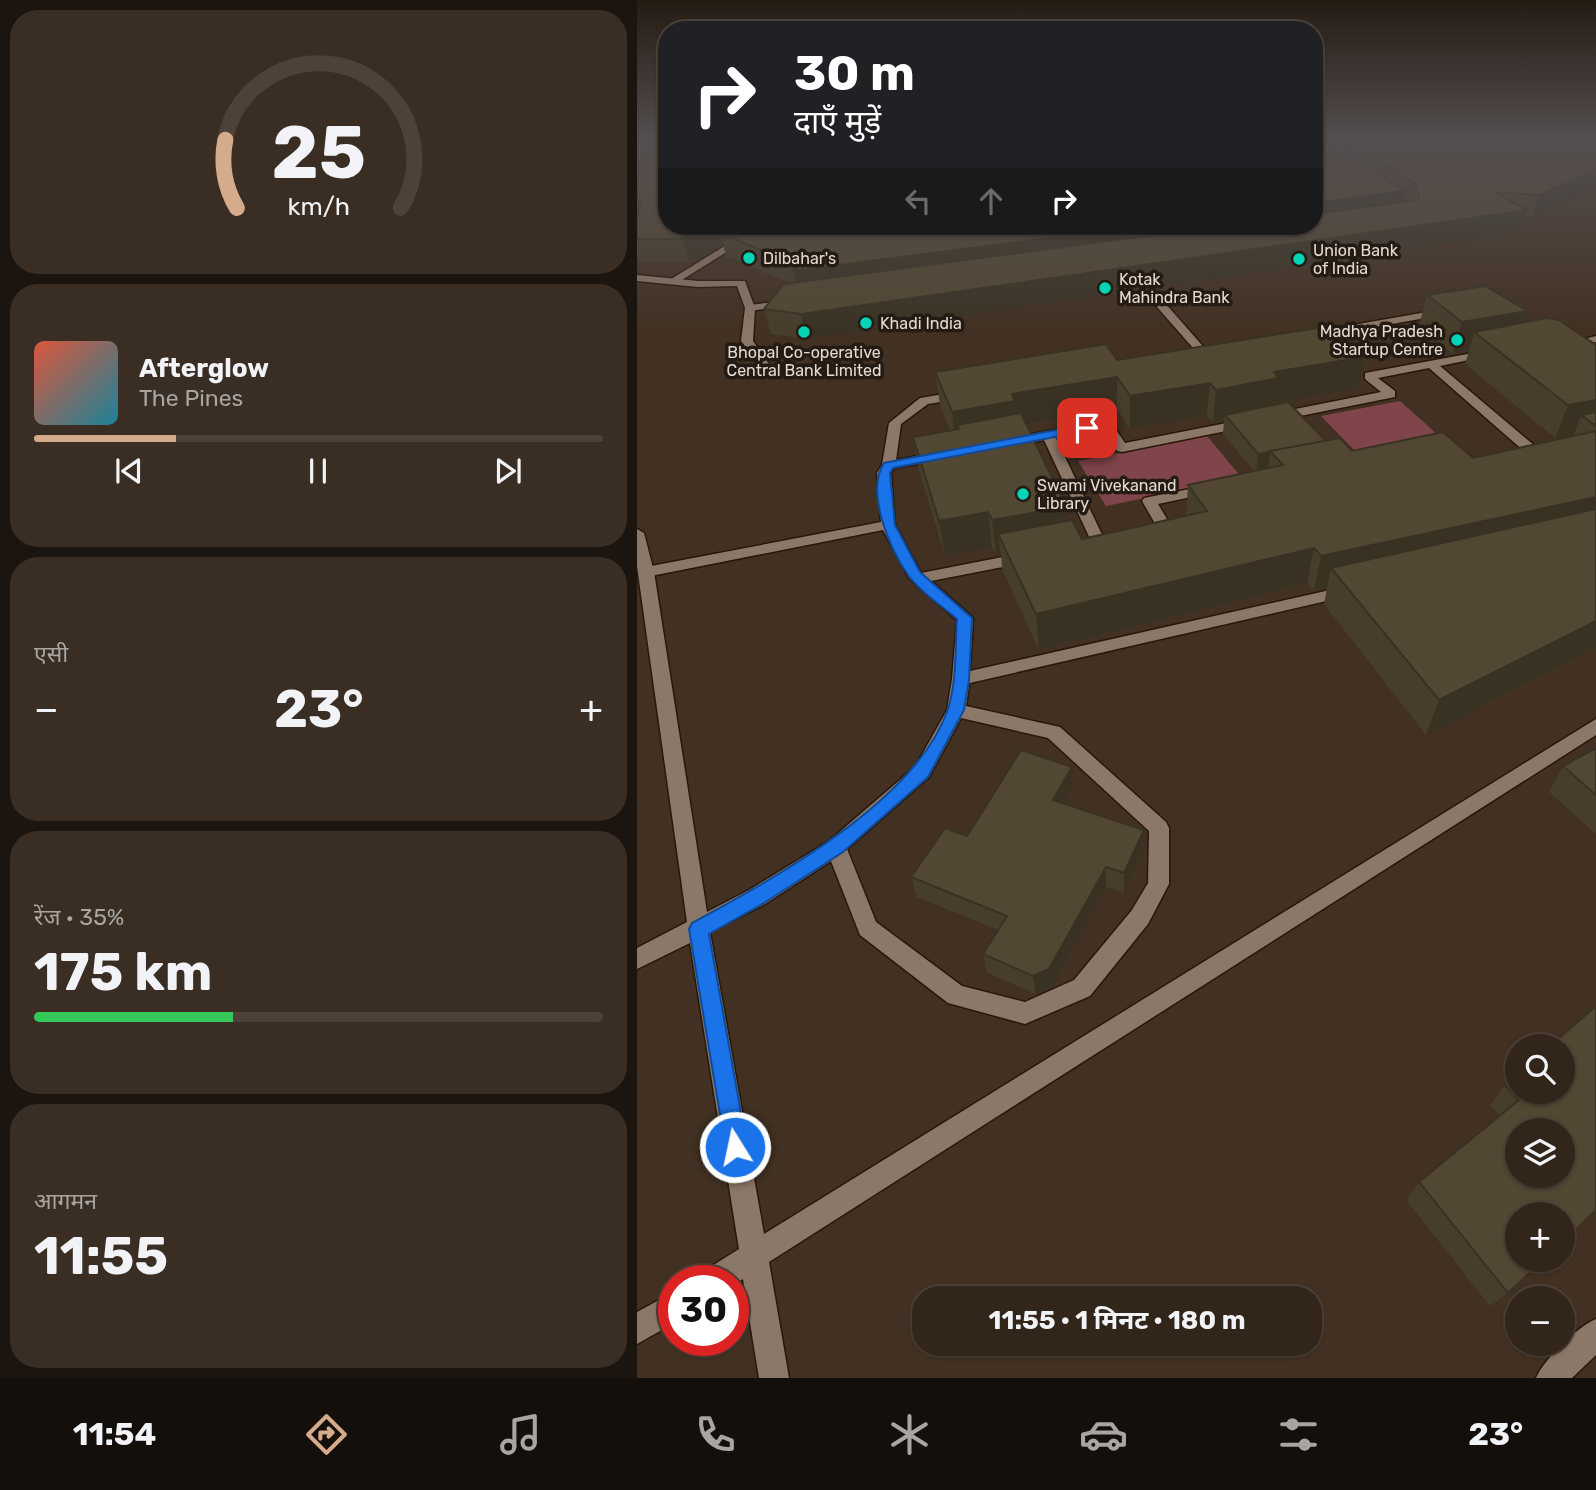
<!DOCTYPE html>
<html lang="hi">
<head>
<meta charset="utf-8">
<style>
  :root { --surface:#32251a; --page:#3a2d23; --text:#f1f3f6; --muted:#a8a5a2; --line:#4d4239; --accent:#d6ab8b }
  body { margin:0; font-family:Rubik,"Noto Sans Devanagari",sans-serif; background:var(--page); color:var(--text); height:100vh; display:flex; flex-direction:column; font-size:26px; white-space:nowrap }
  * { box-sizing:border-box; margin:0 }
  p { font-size:23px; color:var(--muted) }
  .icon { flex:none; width:38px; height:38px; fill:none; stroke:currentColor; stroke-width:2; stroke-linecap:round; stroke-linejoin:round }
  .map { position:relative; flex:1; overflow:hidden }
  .panel { display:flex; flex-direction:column; gap:10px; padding:10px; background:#1c140e; width:637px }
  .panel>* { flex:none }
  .guide { position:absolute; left:21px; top:21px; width:665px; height:214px; border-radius:28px; box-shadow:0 2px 5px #0004,0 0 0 2px var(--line); background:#202124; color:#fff; overflow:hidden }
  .buttons { position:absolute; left:868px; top:1034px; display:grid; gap:14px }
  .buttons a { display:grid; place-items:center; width:70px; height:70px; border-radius:50%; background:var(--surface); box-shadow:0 2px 5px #0004,0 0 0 2px var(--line); font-size:35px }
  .speed { position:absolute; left:21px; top:1265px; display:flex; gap:14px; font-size:35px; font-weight:700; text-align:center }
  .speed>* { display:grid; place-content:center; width:91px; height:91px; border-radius:50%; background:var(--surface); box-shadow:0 2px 5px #0004,0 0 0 2px var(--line); line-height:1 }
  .speed .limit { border:10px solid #d22; background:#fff; color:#111 }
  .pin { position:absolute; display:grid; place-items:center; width:60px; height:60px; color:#fff; margin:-30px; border-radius:14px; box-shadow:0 4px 10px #0006 }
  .me { position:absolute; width:77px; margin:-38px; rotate:350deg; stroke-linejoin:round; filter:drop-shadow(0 0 5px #0008) }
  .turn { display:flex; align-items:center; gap:24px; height:147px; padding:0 21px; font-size:32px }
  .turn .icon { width:91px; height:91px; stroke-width:2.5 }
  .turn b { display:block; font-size:49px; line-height:60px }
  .lanes { display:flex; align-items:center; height:66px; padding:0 21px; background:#0003; justify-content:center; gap:35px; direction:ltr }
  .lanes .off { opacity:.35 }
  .big { font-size:52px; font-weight:700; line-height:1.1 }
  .panel .widget { flex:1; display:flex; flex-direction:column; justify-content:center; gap:10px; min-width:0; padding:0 24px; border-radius:28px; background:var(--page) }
  .panel .dial { align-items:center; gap:0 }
  .dial svg { height:182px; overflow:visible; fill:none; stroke:var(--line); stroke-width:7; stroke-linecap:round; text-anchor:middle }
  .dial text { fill:var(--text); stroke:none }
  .song { display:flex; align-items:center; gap:21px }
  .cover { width:84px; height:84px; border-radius:10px; background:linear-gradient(135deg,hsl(10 70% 55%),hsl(190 70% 35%)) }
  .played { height:7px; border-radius:4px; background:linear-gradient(90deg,var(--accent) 25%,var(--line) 25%) }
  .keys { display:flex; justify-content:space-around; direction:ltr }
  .heat { display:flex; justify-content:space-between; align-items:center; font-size:38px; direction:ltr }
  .charge { height:10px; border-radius:5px; background:linear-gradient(90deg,#34c759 35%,var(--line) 0) }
  .trip { position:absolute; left:275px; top:1286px; width:410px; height:70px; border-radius:28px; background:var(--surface); box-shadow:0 2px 5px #0004,0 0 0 2px var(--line); font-weight:700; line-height:70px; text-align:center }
  .tabs { display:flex; height:112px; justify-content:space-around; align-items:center; background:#140f0a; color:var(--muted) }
  .tabs .icon { width:49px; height:49px }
  .tabs .active { color:var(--accent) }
  .tabs b { font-size:32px; color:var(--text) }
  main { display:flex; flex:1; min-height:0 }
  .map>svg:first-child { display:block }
  .green { fill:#7f454b }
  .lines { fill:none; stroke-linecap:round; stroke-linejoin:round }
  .lane-casing { stroke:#28180b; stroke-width:3 }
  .street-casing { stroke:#28180b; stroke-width:3 }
  .lane { fill:#8c7868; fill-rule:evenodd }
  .street { fill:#8c7868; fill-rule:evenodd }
  .wall { fill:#463d2b; fill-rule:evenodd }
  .shaded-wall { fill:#393223 }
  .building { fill:#514732; stroke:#393223; stroke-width:2; fill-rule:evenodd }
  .route { fill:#1a73e8; stroke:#114b97; stroke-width:2 }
  .poi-dot { fill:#02d5b6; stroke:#231b14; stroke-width:2.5 }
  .labels { text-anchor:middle; stroke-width:7; stroke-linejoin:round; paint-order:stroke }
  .far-poi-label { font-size:16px; fill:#e5d9d0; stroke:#231b14; text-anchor:start }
</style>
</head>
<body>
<main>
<section class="panel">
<div class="widget dial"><svg viewBox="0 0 100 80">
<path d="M14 69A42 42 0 1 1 86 69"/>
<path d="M14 69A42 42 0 0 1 9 39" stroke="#d6ab8b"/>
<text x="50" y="56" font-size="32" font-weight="700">25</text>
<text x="50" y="72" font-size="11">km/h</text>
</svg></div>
<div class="widget">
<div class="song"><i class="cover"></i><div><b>Afterglow</b><p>The Pines</p></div></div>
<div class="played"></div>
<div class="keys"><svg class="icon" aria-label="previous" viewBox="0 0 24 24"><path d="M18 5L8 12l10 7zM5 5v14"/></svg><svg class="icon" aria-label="pause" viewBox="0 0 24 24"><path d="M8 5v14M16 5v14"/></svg><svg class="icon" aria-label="next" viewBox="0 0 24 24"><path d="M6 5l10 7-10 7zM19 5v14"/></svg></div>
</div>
<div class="widget"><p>एसी</p>
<div class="heat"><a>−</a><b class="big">23°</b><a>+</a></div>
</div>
<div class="widget"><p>रेंज · 35%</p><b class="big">175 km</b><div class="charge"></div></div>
<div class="widget"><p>आगमन</p><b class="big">11:55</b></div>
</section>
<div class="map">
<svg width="959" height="1378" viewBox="0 0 959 1378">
  <rect width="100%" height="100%" fill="#423122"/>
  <!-- green -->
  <g class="green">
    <path d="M763,401L801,435L719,452L684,416Z"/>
    <path d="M570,436L605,478L469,506L441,461Z"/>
  </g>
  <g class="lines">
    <defs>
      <g id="lane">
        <path d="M120,226H131L40,283L31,281Z"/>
        <path d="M151,300L156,303L155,305L113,311L108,308L113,305Z"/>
        <path d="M807,309L812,312L811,314L676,338L670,335L676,332Z"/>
        <path d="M959,336V342L928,348L922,345Z"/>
        <path d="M852,350L856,351V355L803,366L898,446V452H888L792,368L741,378L758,391V397L638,421L632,417L638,413L744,392L728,379V373Z"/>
        <path d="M324,391L330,395L328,398L291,404L264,424L259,460L303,452L310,456L308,459L257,468L254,473L258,525L284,573L386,553L394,558L386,563L294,581L336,618L333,671L711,586L719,591L711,596L324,685L315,679L320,620L272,578L246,530L9,577L1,572L9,567L244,522L240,473L245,465L252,423L283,398Z"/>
        <path d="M610,419L616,423L614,426L485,452L480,451L466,428L419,438L469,543L462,548L455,543L407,440L375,446L368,442L375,438L469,420L473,421L488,443Z"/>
        <path d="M573,485L580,489L578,492L521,504L536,529L529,533L511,535L509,532L511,529L520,527L505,501L507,498Z"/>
      </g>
      <g id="street">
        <path d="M0,275L61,281H108L118,308L116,341L132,364L122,366L104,341L108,308L100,286L61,287L0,281Z"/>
        <path d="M520,303H528L571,352V356H563L520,307Z"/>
        <path d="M0,529L7,533L17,572L70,912L112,890L192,841L278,767L310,710L315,679L324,673L333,679L329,706L423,727L529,822L532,828V884L511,924L453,996L388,1024L311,1003L223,935L194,861L128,904L73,932L127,1234L959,719V735L132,1262L152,1378H122L106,1279L96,1285V1281H63L67,1271L102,1249L53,943L0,969V948L50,922L0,566ZM324,718L411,738L512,831L511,883L495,910L437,980L388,1002L325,986L239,922L210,849L292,777Z"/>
        <path d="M37,1292V1323L0,1344V1312Z"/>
        <path d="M959,1319V1355L935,1378H899C907,1359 940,1327 959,1319Z"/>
      </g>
    </defs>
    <!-- lane casing -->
    <use href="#lane" class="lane-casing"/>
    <!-- street casing -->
    <use href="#street" class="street-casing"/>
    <!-- lane -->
    <use href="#lane" class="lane"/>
    <!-- street -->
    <use href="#street" class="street"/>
  </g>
  <!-- wall -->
  <g class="wall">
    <path d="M0,141L30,226H265L258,230L265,234H268L266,226H677V141H959V188L895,217L888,216L883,233L170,339L134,334L127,309L153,283L89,256L86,244L65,257L52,262H2L0,256Z"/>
    <path d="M790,295L887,323L959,345V647L789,735L687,604L690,588L677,591L670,583L402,650L365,569L364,554L359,555L355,547L308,556L282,470L276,437L313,431L303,405L298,372L480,360L721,389L639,403V405L689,441L715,451L836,458L936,436L937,434L918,438L828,364L832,351L816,354L782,326ZM480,410L493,429L570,416L576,423L587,421L586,434L617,471L551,485L549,516L445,539L430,521L429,507L390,425Z"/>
    <path d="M959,748V834L912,792L926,766Z"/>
    <path d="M435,767L436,787L427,804L506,850L487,893L469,887L414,988L399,994L350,973L346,954L361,930L280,897L274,877L330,836Z"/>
    <path d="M959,1006L871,1293L853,1306L769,1200L782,1182L863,1116L853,1105L868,1085Z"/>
  </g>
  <!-- shaded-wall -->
  <g class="shaded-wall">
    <path d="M959,170V188L895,217L902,195Z"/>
    <path d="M768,191L764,213L677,225V203Z"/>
    <path d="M890,210L883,233L170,339L164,314Z"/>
    <path d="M72,226H116L83,233L86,244L65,257L52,262L45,239Z"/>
    <path d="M256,226H265L257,231Z"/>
    <path d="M269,226H430L272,245Z"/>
    <path d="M505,226H669L162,295L156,271Z"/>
    <path d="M891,311L881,342L837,332L832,351L816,354L825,322Z"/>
    <path d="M728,357L721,389L639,403L638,410L588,415L587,421L576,423L579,390L637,372Z"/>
    <path d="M480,377V410L380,426L322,429L320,425L323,445L319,446L315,412L375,394Z"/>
    <path d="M573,383L570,416L493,429V396Z"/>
    <path d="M959,400V426L944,415L937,434L918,438L931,405Z"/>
    <path d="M633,451L631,471L619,474L621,454Z"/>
    <path d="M959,497V528L694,568L690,588L677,591L684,556Z"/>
    <path d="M429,507L431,542L361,534L364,554L359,555L355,520Z"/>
    <path d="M351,512L355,547L308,556L302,521Z"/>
    <path d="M677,548L670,583L402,650L399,614Z"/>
    <path d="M959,621V647L789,735L802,700Z"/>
    <path d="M435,767L436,787L418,821L416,800Z"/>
    <path d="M507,830L506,850L487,893V873Z"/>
    <path d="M469,867V887L414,988L399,994L396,976Z"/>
  </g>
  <!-- building -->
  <g class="building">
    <path d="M0,141H30V226H72L58,234L45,239H0V217L4,203H0Z"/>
    <path d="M677,141H686L768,191L677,203ZM680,171L687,177L680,182L677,173Z"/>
    <path d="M708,141H959V170L902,195L857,192L890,210L164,314L127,309L147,284L585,226H677V214L780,200L782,197L778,183Z"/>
    <path d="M96,226H256L259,232L265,234L327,226H505L156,271L161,265L83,233Z"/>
    <path d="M848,286L891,311L825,322L790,295Z"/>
    <path d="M909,318L922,320L959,345V400L931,405L837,332Z"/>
    <path d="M693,326L728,357L637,372L642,378L579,390L573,383L493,396L480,377L375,394L378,401L315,412L298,372L469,344L480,360Z"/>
    <path d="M651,402L689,441L621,454L588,415Z"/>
    <path d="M959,412V426L944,415Z"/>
    <path d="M384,413L429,507L355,520L351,512L302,521L276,437L322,429L320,425Z"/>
    <path d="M959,431V497L684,556L677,548L399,614L361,534L435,520L445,539L570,511L551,485L646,465L633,451L703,438L715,451L806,432L836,458Z"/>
    <path d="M959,509V621L802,700L694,568Z"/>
    <path d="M959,748V795L926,766Z"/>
    <path d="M384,750L435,767L416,800L507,830L487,873L469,867L412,969L396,976L346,954L370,916L274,877L308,828L330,836Z"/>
    <path d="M959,1006V1210L926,1242V1214H880V1260H906L871,1293L782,1182L882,1100L868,1085L880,1075V1092H926V1046H913ZM880,1130H926V1176H880Z"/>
  </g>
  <!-- sky -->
  <linearGradient id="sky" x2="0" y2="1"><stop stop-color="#241b13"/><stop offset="0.42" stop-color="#544e4f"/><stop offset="1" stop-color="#544e4f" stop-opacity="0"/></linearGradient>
  <rect width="959" height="333" fill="url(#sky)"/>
  <!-- route -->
  <path class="route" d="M450,424L454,425V430L256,468L253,473L258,525L283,572L335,618L332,680L327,710L291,777L206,852L127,903L72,934L110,1147L107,1156L98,1159L90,1156L52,929L55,923C136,879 280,801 311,709C320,681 318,648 320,619C305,606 283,592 271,575C253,549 228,492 247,463L252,462Z"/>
  <!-- markers -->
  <g class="poi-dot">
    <circle cx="112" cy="258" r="7"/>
    <circle cx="662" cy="259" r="7"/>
    <circle cx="468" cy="288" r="7"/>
    <circle cx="229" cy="323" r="7"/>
    <circle cx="167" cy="332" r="7"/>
    <circle cx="820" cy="340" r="7"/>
    <circle cx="386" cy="494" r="7"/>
  </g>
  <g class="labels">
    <!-- far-poi labels -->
    <g class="far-poi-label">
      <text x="676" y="256">Union Bank<tspan x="676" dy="18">of India</tspan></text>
      <text x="126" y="264">Dilbahar's</text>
      <text x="482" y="285">Kotak<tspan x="482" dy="18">Mahindra Bank</tspan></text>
      <text x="243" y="329">Khadi India</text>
      <text x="806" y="337" text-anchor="end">Madhya Pradesh<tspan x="806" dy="18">Startup Centre</tspan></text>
      <text x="167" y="358" text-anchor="middle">Bhopal Co-operative<tspan x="167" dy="18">Central Bank Limited</tspan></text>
      <text x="400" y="491">Swami Vivekanand<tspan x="400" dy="18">Library</tspan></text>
    </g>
  </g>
</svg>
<div class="buttons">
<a><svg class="icon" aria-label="search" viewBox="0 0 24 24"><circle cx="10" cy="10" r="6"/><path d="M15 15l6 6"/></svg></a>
<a><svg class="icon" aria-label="layers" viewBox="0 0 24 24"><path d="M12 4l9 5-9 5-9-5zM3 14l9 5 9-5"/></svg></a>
<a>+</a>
<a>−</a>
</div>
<div class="speed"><div class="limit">30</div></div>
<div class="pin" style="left:450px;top:428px;background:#d93025"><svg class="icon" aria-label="arrive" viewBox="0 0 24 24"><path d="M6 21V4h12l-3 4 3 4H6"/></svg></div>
<svg class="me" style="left:98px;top:1147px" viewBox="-20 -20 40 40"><circle r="17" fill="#1a73e8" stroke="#fff" stroke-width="3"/><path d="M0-11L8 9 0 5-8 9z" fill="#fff"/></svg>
<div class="trip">11:55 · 1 मिनट · 180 m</div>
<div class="guide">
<div class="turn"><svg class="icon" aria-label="right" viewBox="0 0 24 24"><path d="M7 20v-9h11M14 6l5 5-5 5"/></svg><div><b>30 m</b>दाएँ मुड़ें</div></div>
<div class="lanes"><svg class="icon off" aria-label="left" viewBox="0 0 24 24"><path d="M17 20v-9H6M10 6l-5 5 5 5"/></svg><svg class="icon off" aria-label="ahead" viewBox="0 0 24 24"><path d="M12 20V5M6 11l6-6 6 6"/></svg><svg class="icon" aria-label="right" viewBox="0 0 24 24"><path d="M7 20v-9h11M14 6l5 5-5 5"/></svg></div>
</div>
</div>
</main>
<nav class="tabs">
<b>11:54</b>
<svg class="icon active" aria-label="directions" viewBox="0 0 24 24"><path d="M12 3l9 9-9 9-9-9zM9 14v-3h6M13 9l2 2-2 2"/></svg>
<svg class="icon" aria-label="music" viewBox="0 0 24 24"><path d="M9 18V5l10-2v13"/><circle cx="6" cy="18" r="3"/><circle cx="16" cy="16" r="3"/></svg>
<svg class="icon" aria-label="phone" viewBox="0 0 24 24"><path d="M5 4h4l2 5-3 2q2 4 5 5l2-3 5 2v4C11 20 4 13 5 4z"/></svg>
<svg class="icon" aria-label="climate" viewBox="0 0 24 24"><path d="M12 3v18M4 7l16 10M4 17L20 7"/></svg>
<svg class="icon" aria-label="car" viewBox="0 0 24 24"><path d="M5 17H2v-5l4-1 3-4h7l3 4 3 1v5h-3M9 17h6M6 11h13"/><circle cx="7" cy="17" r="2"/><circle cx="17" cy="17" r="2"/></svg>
<svg class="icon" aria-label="filters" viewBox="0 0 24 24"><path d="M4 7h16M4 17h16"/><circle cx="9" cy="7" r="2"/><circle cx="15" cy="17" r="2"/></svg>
<b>23°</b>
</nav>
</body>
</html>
